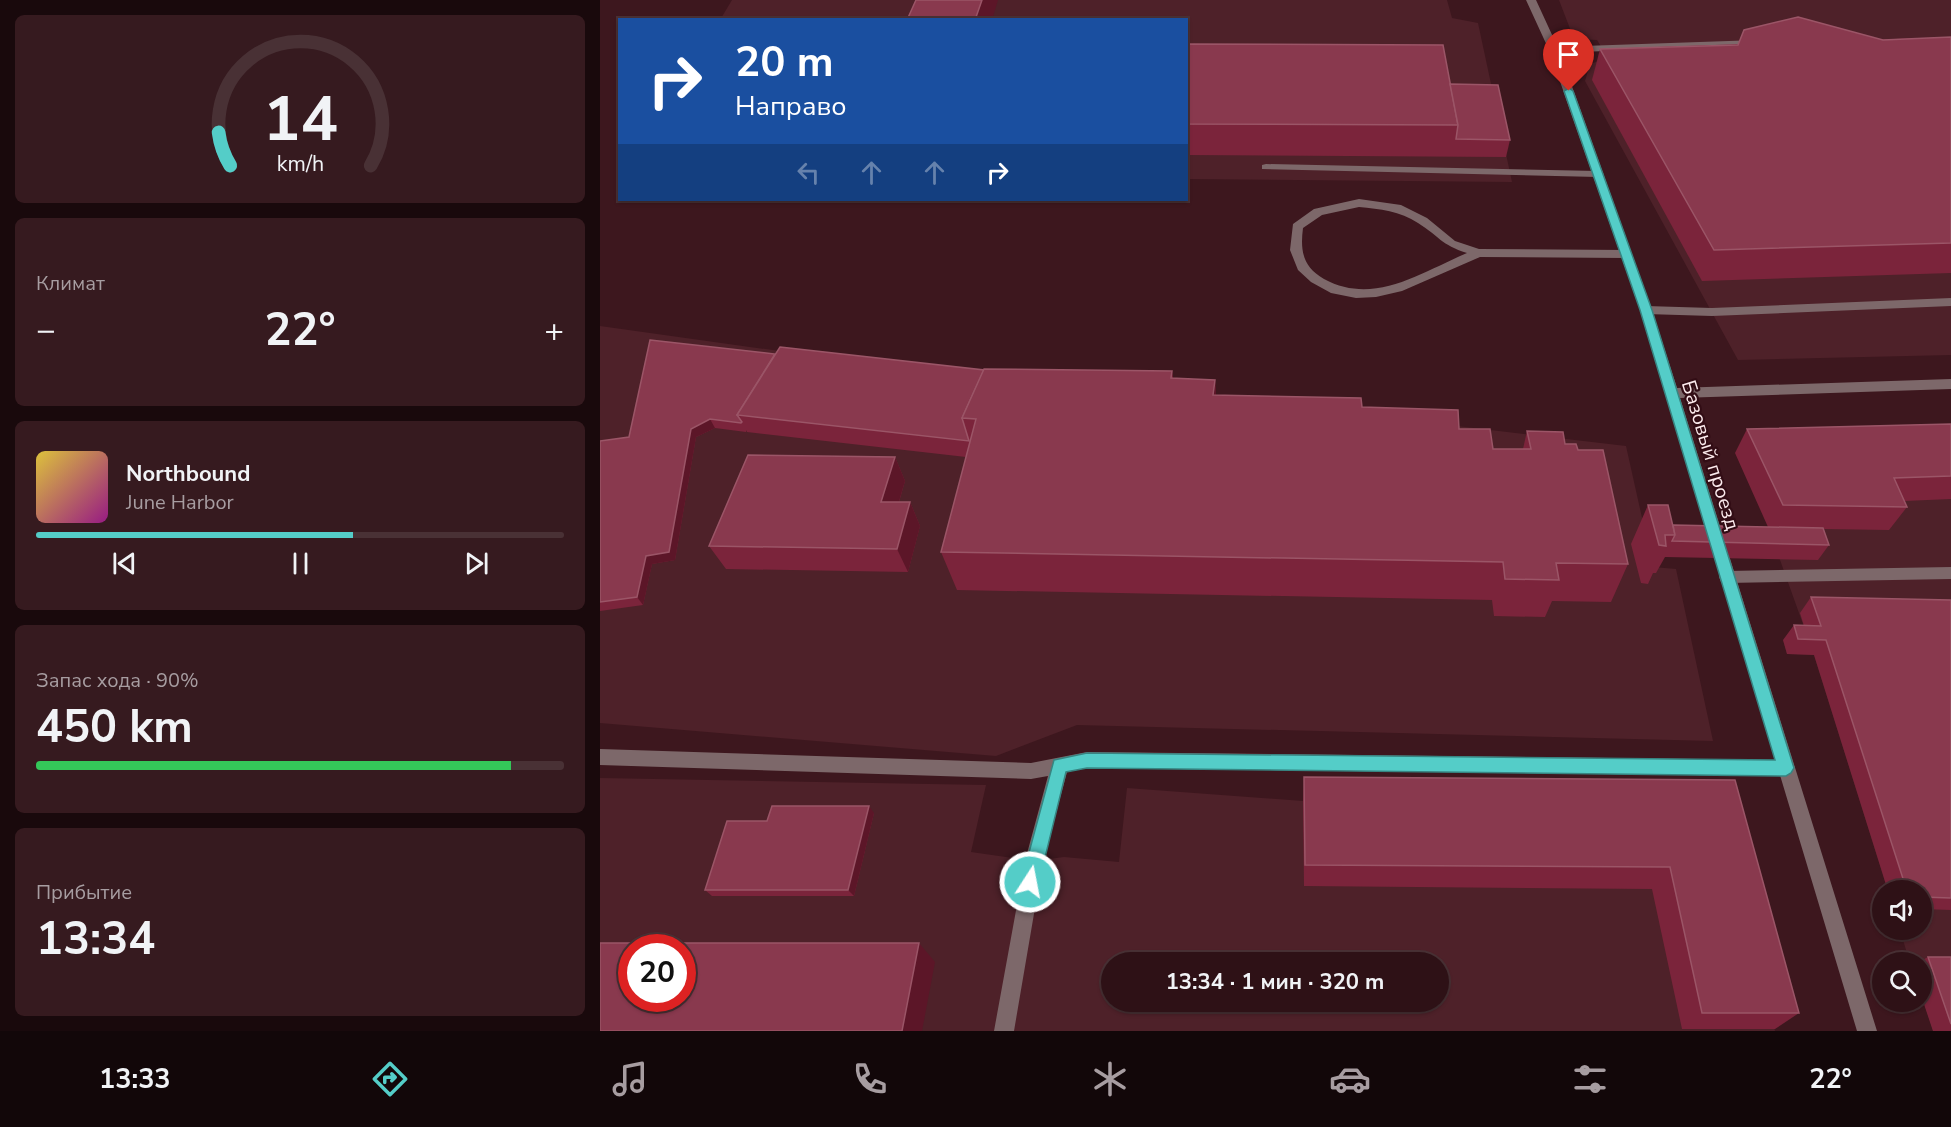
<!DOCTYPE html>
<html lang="ru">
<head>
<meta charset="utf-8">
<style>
  :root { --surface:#2e1116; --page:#361a1f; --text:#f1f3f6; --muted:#a79da1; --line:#493135; --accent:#54cdc8 }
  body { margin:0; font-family:"Nunito Sans",sans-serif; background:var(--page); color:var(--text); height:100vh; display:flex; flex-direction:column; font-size:22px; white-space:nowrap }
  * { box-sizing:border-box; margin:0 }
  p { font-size:20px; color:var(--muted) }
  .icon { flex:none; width:33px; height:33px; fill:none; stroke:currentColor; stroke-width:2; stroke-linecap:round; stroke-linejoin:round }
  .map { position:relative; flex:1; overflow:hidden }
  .sheet { display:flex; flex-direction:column; gap:15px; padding:15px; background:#19090c; width:600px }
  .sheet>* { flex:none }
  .guide { position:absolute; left:18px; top:18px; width:570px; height:183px; border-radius:0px; box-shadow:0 2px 4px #0004,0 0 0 2px var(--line); background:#1a4fa0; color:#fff; overflow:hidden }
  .fabs { position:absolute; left:1272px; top:880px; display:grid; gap:12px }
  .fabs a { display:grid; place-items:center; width:60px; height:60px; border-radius:50%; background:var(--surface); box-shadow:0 2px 4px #0004,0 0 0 2px var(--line); font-size:30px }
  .speed { position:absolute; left:18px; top:934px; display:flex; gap:12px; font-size:30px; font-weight:700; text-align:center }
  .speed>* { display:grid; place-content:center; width:78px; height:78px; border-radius:50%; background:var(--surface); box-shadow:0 2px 4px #0004,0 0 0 2px var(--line); line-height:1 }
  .speed .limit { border:9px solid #d22; background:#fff; color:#111 }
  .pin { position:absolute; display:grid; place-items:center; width:51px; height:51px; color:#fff; margin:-62px -26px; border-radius:50% 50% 50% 0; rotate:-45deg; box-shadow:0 0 6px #0007 }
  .pin .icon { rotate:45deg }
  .me { position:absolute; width:66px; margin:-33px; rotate:11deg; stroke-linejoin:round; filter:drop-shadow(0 0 4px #0008) }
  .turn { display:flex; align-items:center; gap:21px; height:126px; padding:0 18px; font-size:27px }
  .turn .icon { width:78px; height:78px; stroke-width:2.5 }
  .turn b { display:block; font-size:42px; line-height:51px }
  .lanes { display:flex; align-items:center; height:57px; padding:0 18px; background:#0003; justify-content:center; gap:30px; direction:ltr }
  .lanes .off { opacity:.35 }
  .big { font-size:45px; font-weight:700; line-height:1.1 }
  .sheet .card { flex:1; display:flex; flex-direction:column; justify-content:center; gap:9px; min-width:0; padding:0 21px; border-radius:9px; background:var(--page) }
  .sheet .dial { align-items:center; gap:0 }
  .dial svg { height:156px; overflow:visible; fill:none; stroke:var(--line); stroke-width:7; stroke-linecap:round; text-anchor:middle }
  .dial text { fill:var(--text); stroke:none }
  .song { display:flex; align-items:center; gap:18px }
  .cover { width:72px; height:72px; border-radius:9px; background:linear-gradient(135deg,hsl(50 70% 55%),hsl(310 70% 35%)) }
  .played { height:6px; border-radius:3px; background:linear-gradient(90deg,var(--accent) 60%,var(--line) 60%) }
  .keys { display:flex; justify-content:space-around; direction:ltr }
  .heat { display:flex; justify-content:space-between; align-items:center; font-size:33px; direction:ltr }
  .charge { height:9px; border-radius:4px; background:linear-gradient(90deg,#34c759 90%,var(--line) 0) }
  .trip { position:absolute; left:501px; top:952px; width:348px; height:60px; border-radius:30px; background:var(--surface); box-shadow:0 2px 4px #0004,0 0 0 2px var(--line); font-weight:700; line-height:60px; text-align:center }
  .tab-bar { display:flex; height:96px; justify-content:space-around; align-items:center; background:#120709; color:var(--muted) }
  .tab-bar .icon { width:42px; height:42px }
  .tab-bar .on { color:var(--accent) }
  .tab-bar b { font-size:27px; color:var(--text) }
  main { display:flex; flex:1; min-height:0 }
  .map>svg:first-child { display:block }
  .built { fill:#4e2129; fill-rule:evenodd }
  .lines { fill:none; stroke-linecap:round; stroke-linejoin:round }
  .lane { fill:#7d686a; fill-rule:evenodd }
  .street { fill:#7d686a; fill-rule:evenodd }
  .wall { fill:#7b243b }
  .shaded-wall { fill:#5c1628 }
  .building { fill:#89394e; stroke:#9b5567; stroke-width:1.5; fill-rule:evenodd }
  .route { fill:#54cdc8; stroke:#378582; stroke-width:1.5 }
  .labels { text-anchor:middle; stroke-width:4.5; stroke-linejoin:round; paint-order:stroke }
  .street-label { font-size:20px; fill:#fcebed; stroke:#320d15 }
</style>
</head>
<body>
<main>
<section class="sheet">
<div class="card dial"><svg viewBox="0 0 100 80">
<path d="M14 69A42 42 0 1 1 86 69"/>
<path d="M14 69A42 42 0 0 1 8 52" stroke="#54cdc8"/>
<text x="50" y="56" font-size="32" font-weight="700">14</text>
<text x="50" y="72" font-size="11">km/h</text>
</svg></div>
<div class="card"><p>Климат</p>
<div class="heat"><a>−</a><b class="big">22°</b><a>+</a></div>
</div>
<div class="card">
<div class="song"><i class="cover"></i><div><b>Northbound</b><p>June Harbor</p></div></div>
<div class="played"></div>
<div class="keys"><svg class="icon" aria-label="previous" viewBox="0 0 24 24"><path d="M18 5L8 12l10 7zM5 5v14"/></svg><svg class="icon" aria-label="pause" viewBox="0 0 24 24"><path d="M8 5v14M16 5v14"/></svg><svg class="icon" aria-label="next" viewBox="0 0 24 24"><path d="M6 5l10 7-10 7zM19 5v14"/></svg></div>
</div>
<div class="card"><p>Запас хода · 90%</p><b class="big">450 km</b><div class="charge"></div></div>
<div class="card"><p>Прибытие</p><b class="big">13:34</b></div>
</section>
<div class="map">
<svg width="1351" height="1031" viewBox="0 0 1351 1031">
  <rect width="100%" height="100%" fill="#3d171e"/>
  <!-- built -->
  <g class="built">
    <path d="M132,0H847L852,18L878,23L912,182L587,179L586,20H120Z"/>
    <path d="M959,0H1351V355L1138,360L985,81L990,64L1008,58L997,40L974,39Z"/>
    <path d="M0,326L387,380L436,376L1026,446L1053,567L1076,569L1113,741L477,725L396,756L0,723Z"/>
    <path d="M1351,447V1031H1333L1322,998V963H1310L1300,930H1322V891H1288L1214,655L1187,654L1183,640L1209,641L1169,529Z"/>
    <path d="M0,778L386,785L371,852L434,861L464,857L519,862L527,788L703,801L1116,804L1175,1031H0ZM32,948H82V999H32ZM512,963H838V1002H512Z"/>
  </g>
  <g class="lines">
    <!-- lane -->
    <g class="lane">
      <path d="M1158,40L1161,41V45L954,53L949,50L954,47Z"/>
      <path d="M666,164L998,171L1004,174L998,177L662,169V165Z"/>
      <path d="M759,199L801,205L827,218L855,241L879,249L1026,250L1032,254L1026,258L880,257L802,291L776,297L756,298L731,293L711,282L698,270L690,250L693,224L714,209ZM759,207C780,209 800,211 818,223C839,236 841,245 867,253C820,273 774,306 724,279C703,267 700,251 703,228L722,215Z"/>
      <path d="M1351,298V306L1112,316L1046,314L1040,310L1046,306L1112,308Z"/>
      <path d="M1351,567V579L1127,583L1121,582L1119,577L1121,572L1127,571Z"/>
      <path d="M0,749L431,763L487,752L1186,760L1192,762L1195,768L1192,774L1186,776L487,768L467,772L443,861L414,1031H394L425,861L448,776L431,779L0,765Z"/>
    </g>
    <!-- street -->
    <path class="street" d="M926,0H936L959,50L1052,310L1077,388L1351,379V389L1080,398L1277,1031H1257L1040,310L949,50Z"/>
  </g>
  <!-- wall -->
  <g class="wall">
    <path d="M1351,37V273L1102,281L992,80L1000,49Z"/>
    <path d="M586,44L850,84L910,140L906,157L586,155Z"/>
    <path d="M175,354L384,370L572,371L573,378L615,380L616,395L762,407L859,429L893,449H923L927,431L965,444L978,450L1028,564L1011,602L952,601L945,617L894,616L892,600L357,590L341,552L366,457L147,432L146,430V432L115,428L96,437L75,560L52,564L43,605L0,611V441L29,437Z"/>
    <path d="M1351,424V499L1304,501L1307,507L1289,530L1223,529L1229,545L1218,560L1065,557L1056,573H1053L1048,584L1041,583L1031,544L1048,505L1073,525L1168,527L1135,453L1147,429Z"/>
    <path d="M295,457L305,481L299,502H310L320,526L308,572L126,569L109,546Z"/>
    <path d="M1211,597L1351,600V910L1322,909V891H1288L1214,655L1187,654L1183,640L1194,625L1204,626L1200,613Z"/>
    <path d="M704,777L1135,780L1199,1013L1175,1029H1082L1052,889L704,886L703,801Z"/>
    <path d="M274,813L254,896H112L105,890Z"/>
    <path d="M1328,957H1351V1031H1333L1322,998V963H1317Z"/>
  </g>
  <!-- shaded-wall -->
  <g class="shaded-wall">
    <path d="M382,0H398L392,20H375Z"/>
    <path d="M615,380L618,421L613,395Z"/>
    <path d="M110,419L115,428L96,437L75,560L52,564L43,605L37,597L46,556L91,429Z"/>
    <path d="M295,457L305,481L292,525L281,502Z"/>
    <path d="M310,502L320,526L308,572L297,549Z"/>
    <path d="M269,806L274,813L254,896L248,890Z"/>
    <path d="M319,943L335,962L322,1031H302Z"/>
  </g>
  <!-- building -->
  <g class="building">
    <path d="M316,0H382L375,20H307Z"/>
    <path d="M1198,17L1283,40L1351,37V243L1114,250L1000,49L1138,45L1144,30Z"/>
    <path d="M586,44L843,45L858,125L586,124Z"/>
    <path d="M850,84L898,85L910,140L856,139L858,125Z"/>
    <path d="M50,340L175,354L137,415L142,422L141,423L110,419L91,429L69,552L46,556L37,597L0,602V441L29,437Z"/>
    <path d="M180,347L384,370L362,418L369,441L137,415Z"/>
    <path d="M384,369L572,371L571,378L615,380L613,395L761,398L762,407L858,410L859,429H890L893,449H931L927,431L963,432L965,444H976L978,450H1003L1028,564L956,563L959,580L905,579L903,562L341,552L376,419L362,418Z"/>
    <path d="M1351,424V476L1294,478L1307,507L1183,505L1147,429Z"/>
    <path d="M148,455L295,457L281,502H310L297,549L109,546Z"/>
    <path d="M1048,505H1068L1075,535H1065L1066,546L1059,545Z"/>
    <path d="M1073,525L1223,528L1229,545L1072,541L1075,535Z"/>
    <path d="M1211,597L1351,600V898L1322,897V891H1307L1226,640L1198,639L1194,625L1221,626Z"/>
    <path d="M704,777L1135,780L1199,1013H1102L1070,867L705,865Z"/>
    <path d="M172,806H269L248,890H105L127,821H167Z"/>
    <path d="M0,943H319L302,1031H0ZM32,948H82V999H32Z"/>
    <path d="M1328,957H1351V1024Z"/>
  </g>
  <!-- route -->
  <path class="route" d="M969,88L973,91L1052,310L1194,768L1191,773L1186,776L487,768L466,772L439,882L436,888L430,890L424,888L421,882L454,760L487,753L1175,760L1040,310L964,91Z"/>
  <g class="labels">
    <!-- street labels -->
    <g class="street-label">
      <text transform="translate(1111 455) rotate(73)" y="7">Базовый проезд</text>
    </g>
  </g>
</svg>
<div class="fabs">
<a><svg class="icon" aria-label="sound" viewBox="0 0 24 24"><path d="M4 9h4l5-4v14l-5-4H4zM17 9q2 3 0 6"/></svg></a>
<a><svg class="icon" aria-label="search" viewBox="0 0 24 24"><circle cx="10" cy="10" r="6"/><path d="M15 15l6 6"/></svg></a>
</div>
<div class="speed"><div class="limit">20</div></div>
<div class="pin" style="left:969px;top:91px;background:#d93025"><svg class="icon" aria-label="arrive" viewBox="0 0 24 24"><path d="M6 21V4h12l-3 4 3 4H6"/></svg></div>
<svg class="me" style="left:430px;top:882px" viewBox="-20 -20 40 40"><circle r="17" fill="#54cdc8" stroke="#fff" stroke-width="3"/><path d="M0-11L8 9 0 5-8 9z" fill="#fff"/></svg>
<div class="trip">13:34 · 1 мин · 320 m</div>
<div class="guide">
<div class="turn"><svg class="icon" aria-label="right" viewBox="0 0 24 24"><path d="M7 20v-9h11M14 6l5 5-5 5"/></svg><div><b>20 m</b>Направо</div></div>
<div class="lanes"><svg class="icon off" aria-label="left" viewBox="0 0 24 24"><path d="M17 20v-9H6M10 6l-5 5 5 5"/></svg><svg class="icon off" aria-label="ahead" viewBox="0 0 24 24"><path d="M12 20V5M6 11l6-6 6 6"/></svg><svg class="icon off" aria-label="ahead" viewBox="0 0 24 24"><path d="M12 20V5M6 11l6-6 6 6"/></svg><svg class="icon" aria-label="right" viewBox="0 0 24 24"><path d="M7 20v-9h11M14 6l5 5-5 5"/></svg></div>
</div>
</div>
</main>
<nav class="tab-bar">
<b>13:33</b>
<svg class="icon on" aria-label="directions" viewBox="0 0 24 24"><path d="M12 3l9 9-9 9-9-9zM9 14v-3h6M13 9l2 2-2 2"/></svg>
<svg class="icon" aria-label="music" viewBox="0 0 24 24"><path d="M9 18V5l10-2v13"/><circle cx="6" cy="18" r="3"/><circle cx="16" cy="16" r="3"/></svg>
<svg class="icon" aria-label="phone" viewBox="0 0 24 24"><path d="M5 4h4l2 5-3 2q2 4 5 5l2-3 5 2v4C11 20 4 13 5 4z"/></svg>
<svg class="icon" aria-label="climate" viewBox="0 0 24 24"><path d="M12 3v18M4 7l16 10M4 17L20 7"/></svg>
<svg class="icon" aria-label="car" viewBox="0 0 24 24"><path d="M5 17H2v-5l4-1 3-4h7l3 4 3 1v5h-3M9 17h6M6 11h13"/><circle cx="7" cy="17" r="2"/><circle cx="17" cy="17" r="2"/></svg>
<svg class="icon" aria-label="filters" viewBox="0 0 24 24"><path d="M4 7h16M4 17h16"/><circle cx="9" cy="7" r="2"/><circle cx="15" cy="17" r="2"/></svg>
<b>22°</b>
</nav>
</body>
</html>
